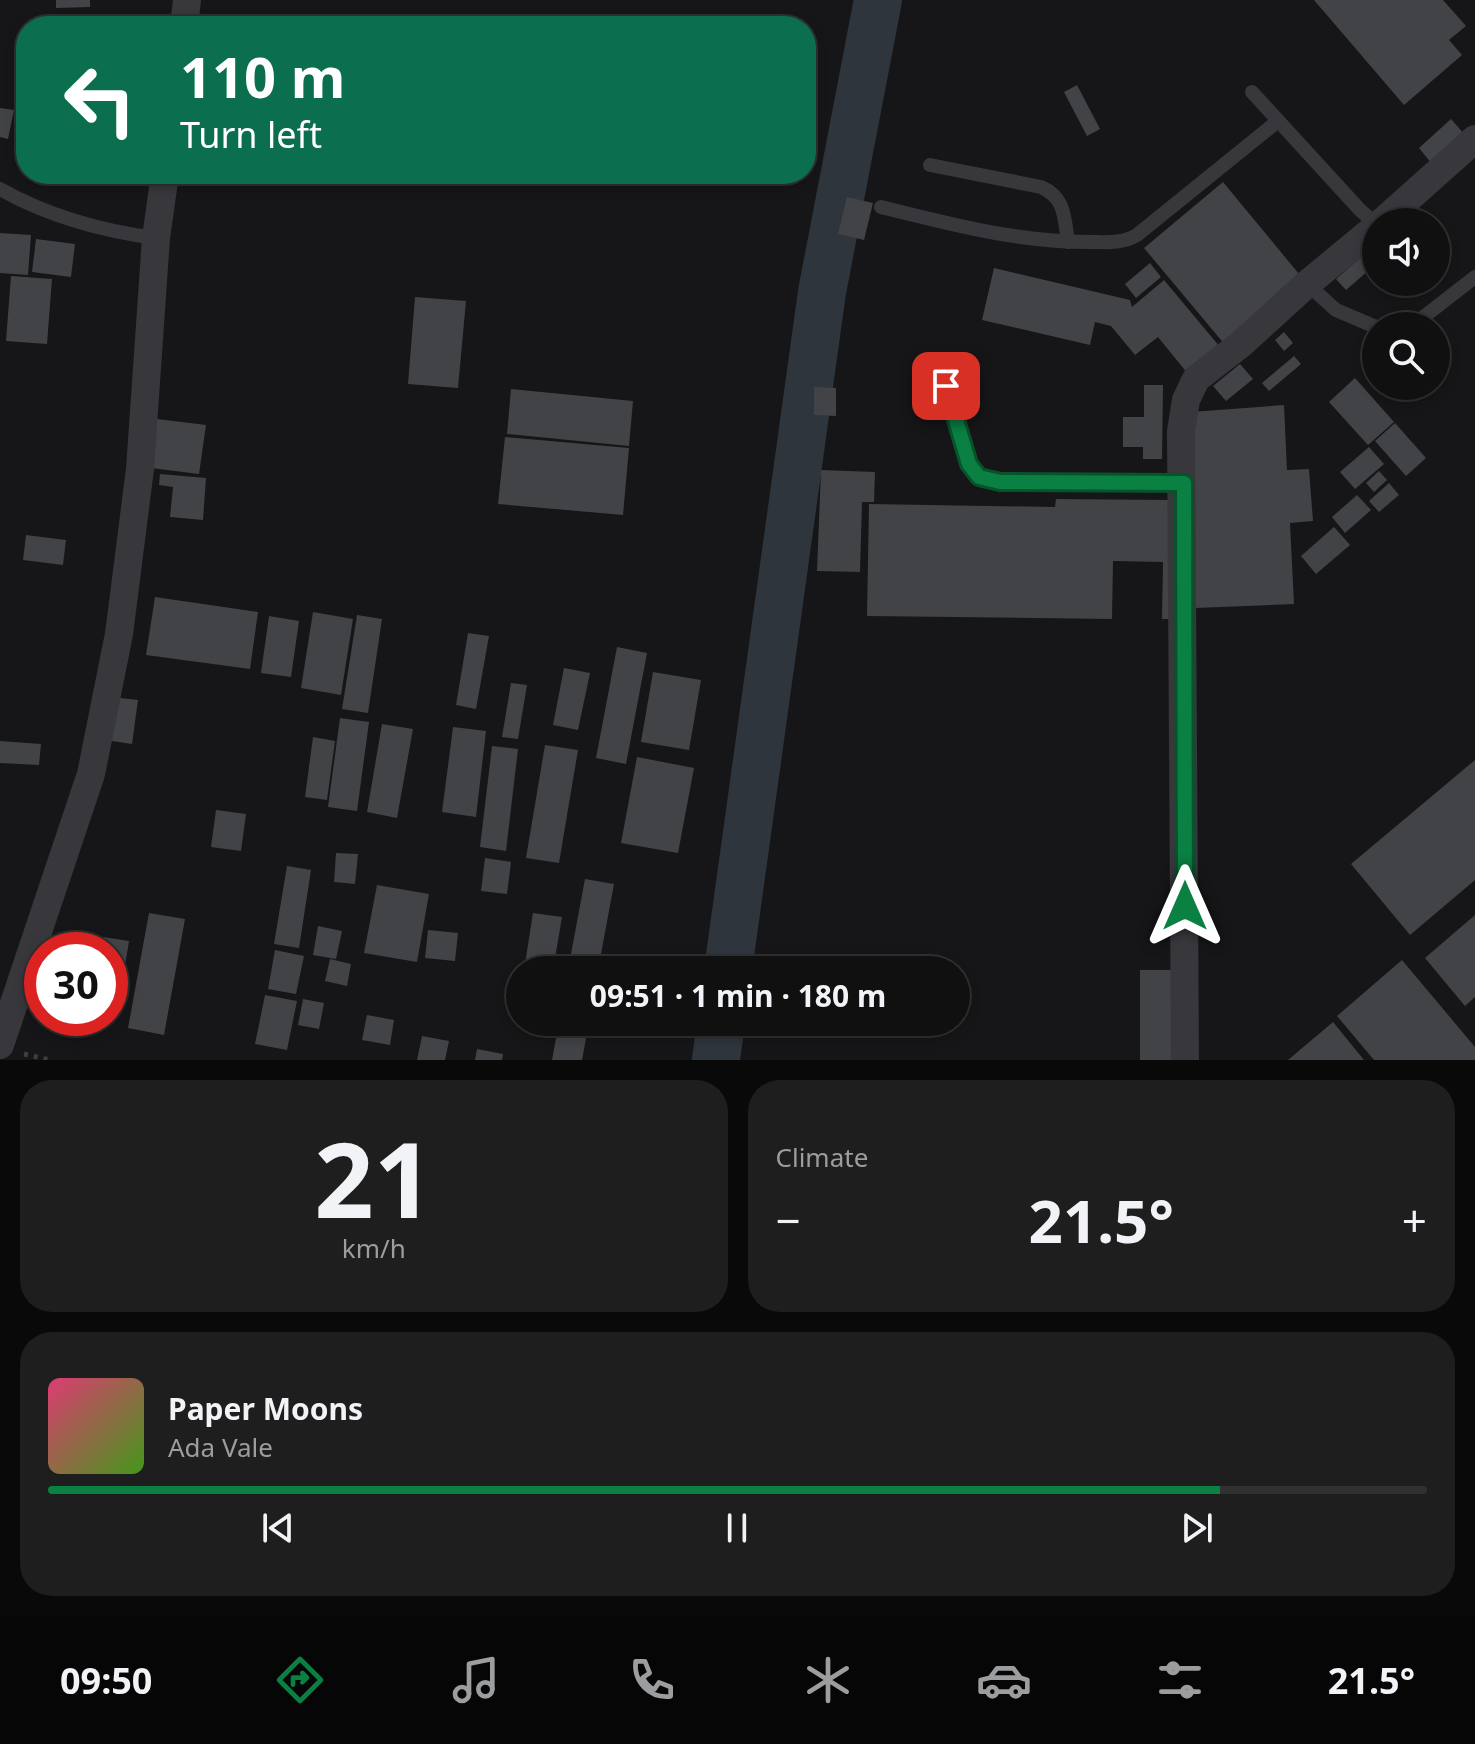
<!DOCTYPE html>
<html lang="en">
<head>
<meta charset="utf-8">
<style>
  :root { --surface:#101011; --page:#1e1e1f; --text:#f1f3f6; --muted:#9c9d9f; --line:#303031; --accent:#0b8043 }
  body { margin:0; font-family:"Noto Sans",sans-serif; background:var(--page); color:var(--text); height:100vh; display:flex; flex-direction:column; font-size:30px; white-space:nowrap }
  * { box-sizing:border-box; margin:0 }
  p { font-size:26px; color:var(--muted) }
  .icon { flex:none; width:44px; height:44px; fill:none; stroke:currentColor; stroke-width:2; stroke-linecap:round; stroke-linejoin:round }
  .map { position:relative; height:1060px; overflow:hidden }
  .side { display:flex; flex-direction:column; gap:20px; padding:20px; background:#090909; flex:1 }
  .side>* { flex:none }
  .guide { position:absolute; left:16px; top:16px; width:800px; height:168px; border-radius:32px; box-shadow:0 4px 12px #0003,0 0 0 2px var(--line); background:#0b6e4f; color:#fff; overflow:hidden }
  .tools { position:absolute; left:1362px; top:208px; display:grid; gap:16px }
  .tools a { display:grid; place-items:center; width:88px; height:88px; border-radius:50%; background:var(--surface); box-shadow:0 4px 12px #0003,0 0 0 2px var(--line); font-size:40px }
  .speed { position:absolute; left:24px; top:932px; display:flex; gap:16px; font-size:40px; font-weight:700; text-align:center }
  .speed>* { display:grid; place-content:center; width:104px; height:104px; border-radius:50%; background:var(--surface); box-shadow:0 4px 12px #0003,0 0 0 2px var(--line); line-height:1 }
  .speed .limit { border:12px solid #d22; background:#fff; color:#111 }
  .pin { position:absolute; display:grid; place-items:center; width:68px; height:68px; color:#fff; margin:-34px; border-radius:16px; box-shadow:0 4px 12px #0006 }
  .me { position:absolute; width:88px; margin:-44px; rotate:0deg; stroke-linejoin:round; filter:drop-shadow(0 0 6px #0008) }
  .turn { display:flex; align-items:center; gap:28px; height:168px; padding:0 32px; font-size:36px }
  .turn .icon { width:104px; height:104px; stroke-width:2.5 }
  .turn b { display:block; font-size:56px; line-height:68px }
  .big { font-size:60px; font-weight:700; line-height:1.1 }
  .side .tile { flex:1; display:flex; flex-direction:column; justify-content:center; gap:12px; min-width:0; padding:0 28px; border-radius:32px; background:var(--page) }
  .side .dial { align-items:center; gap:0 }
  .dial b { font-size:104px; line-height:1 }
  .song { display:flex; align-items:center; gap:24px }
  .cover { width:96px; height:96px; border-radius:12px; background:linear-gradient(135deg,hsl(340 70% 55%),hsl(100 70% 35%)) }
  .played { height:8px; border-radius:4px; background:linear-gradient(90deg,var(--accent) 85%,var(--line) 85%) }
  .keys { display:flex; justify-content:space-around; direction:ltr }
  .heat { display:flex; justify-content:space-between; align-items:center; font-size:44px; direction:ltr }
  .side .tiles { flex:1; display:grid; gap:20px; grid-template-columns:1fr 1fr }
  .tile:last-child { grid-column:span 2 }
  .trip { position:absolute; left:506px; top:956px; width:464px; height:80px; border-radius:40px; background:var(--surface); box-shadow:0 4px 12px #0003,0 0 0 2px var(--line); font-weight:700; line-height:80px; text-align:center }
  .menu { display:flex; height:128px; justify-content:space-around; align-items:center; background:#060607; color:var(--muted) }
  .menu .icon { width:56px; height:56px }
  .menu .active { color:var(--accent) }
  .menu b { font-size:36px; color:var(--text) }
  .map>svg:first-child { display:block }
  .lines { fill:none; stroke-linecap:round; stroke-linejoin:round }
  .river { stroke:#2e353c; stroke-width:48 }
  .building { fill:#424347 }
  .path { stroke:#3d3e43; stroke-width:5; stroke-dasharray:4 6; stroke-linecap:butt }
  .lane { stroke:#37373c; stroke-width:14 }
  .street { stroke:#37373c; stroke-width:28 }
  .route-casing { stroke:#07532c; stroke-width:20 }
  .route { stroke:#0b8043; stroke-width:14 }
</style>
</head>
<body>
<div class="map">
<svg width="1475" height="1060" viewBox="0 0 1475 1060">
  <rect width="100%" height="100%" fill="#161517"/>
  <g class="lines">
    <!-- river -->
    <g class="river">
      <path d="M728,970L822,292L878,0"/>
      <path d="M716,1060L721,1022"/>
    </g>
  </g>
  <!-- building -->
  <g class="building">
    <path d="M56,0H90V7L56,8Z"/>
    <path d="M1314,0H1443L1466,26L1449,40L1462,55L1404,105Z"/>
    <path d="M1077,85L1100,129L1087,136L1064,92Z"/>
    <path d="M0,108L14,110L8,139L0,137Z"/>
    <path d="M1451,119L1465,135L1432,164L1419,148Z"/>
    <path d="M1223,182L1304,280L1226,346L1144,248Z"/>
    <path d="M847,197L873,203L864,240L838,234Z"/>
    <path d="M0,233L31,235L28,275L0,273Z"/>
    <path d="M36,239L75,244L71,277L32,272Z"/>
    <path d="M1376,244V264L1346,290L1336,279Z"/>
    <path d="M1150,263L1161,277L1136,298L1125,284Z"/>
    <path d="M994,268L1130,300L1132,307L1164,280L1220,347L1188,374L1158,337L1135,355L1111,326L1095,322L1090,345L982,320Z"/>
    <path d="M11,276L52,279L47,344L6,341Z"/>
    <path d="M415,297L466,301L458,388L408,384Z"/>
    <path d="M1284,332L1293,343L1284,351L1275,340Z"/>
    <path d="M1294,356L1301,364L1269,391L1262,383Z"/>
    <path d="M1240,364L1253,379L1226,401L1213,386Z"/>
    <path d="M1355,378L1394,422L1368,445L1329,402Z"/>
    <path d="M1144,385H1163L1162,459H1143V447H1123V417H1144Z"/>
    <path d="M814,387L836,388V416L814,415Z"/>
    <path d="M511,389L633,401L629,446L507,434Z"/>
    <path d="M1284,405L1287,470L1309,469L1313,521L1290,523L1294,604L1195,608L1191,412Z"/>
    <path d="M157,419L206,425L199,474L151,468Z"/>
    <path d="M1395,423L1426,458L1406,476L1375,441Z"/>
    <path d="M505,437L629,448L623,515L498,504Z"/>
    <path d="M1369,447L1384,464L1355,489L1340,472Z"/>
    <path d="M821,470L875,472L874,502H862L860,572L817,571Z"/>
    <path d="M1379,471L1387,480L1374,492L1366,483Z"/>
    <path d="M160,474L206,478L203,520L170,517L173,487L159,485Z"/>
    <path d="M1389,483L1399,495L1379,512L1369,501Z"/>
    <path d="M1357,495L1371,510L1345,533L1332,517Z"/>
    <path d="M1056,499L1173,500L1171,619H1162L1163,562L1113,561L1112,619L867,616L869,504L1055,507Z"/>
    <path d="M1334,527L1350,545L1316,574L1301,556Z"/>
    <path d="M26,535L66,540L63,565L23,560Z"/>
    <path d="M155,597L258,612L250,669L146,655Z"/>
    <path d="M313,612L353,619L341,695L301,688Z"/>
    <path d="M357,615L382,619L368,713L342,709Z"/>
    <path d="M269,616L299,621L291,677L261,673Z"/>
    <path d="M468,633L489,636L476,709L456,705Z"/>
    <path d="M617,647L647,653L626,764L596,758Z"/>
    <path d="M564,668L590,673L578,730L553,725Z"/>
    <path d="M653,672L701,680L689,750L641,742Z"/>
    <path d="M511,683L527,685L518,739L502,737Z"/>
    <path d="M110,697L138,700L132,744L105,740Z"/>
    <path d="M340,718L369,722L357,811L328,807Z"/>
    <path d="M382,724L413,729L397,818L367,812Z"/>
    <path d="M453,727L486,731L476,817L442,812Z"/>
    <path d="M313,737L335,741L327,800L305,797Z"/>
    <path d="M0,741L41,744L39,765L0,763Z"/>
    <path d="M545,745L578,750L559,863L526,858Z"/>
    <path d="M492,746L518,749L506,851L480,847Z"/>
    <path d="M637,757L694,768L678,853L621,843Z"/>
    <path d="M1475,760V880L1410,935L1351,864Z"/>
    <path d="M216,810L246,814L241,851L211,847Z"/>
    <path d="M336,853L358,854L355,884L334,882Z"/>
    <path d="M485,858L511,862L507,894L481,891Z"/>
    <path d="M287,866L311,870L299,948L274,944Z"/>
    <path d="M585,879L614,884L598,970H568Z"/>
    <path d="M377,885L429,894L417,962L364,953Z"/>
    <path d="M149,913L185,919L164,1035L128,1028Z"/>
    <path d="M533,913L562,917L553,970H524Z"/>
    <path d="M1475,915V997L1465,1006L1425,958Z"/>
    <path d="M318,926L342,931L336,959L313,955Z"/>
    <path d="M428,930L458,933L455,961L425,958Z"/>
    <path d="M103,937L129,941L118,1010L110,1009V950H101Z"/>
    <path d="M275,950L304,956L296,994L268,989Z"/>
    <path d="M330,959L351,964L347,986L325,981Z"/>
    <path d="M1402,960L1475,1047V1060H1374L1337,1016Z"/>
    <rect x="1140" y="970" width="34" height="90"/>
    <path d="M265,995L297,1001L287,1050L255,1044Z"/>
    <path d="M303,999L324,1003L319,1029L298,1025Z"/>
    <path d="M367,1015L394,1020L390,1045L362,1040Z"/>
    <path d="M559,1022H589L582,1060H552Z"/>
    <path d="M1333,1022L1364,1060H1288Z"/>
    <path d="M422,1036L449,1041L445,1060H417Z"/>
    <path d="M477,1049L503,1054L502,1060H475Z"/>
  </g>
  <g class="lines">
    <!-- path -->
    <path class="path" d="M24,1054L50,1060"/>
    <!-- lane -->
    <g class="lane">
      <path d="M1252,92L1360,210L1376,224"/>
      <path d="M930,165L1041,187C1066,198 1064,218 1068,242"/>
      <path d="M0,189C48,216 102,231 156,238"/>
      <path d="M881,207C949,224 1017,242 1089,242C1106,242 1122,244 1137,235L1278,121"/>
      <path d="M1307,284L1336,310L1376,327"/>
      <path d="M1412,326L1475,277"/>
      <path d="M946,386L969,464L979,477L1000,482L1183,483"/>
    </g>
    <!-- street -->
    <g class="street">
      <path d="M184,26L187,0"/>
      <path d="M1382,222L1475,139"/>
      <path d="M0,1045L91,774L119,634L140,469L156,238L165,174"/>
      <path d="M1185,1060L1181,431L1186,400L1196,379L1241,344L1307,284L1376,227"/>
    </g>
  </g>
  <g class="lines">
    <defs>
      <path id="route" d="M946,386L969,464L979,477L1000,482L1184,483L1185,906"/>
    </defs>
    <!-- route casing -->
    <use href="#route" class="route-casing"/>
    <!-- route -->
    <use href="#route" class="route"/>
  </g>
</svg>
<div class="tools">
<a><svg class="icon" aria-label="sound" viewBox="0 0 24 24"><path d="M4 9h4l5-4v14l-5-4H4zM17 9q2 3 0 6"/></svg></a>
<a><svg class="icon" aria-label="search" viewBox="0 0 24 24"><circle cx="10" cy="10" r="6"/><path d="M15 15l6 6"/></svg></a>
</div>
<div class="speed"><div class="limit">30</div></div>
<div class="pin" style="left:946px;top:386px;background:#d93025"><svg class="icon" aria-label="arrive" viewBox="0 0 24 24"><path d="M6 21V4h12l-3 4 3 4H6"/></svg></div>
<svg class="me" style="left:1185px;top:906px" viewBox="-20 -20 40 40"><path d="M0-17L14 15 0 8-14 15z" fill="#0b8043" stroke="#fff" stroke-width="4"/></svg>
<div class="trip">09:51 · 1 min · 180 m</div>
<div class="guide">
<div class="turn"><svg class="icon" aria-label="left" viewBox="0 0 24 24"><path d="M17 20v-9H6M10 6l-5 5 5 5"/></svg><div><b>110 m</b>Turn left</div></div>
</div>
</div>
<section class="side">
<div class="tiles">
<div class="tile dial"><b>21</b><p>km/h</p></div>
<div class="tile"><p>Climate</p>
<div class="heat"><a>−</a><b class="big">21.5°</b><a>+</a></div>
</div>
<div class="tile">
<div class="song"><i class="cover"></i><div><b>Paper Moons</b><p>Ada Vale</p></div></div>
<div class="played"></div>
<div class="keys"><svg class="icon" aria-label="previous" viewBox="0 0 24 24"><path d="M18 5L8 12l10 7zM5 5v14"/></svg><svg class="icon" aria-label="pause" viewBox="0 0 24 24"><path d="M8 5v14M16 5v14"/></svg><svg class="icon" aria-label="next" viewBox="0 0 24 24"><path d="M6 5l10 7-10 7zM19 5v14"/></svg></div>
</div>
</div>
</section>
<nav class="menu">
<b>09:50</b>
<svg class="icon active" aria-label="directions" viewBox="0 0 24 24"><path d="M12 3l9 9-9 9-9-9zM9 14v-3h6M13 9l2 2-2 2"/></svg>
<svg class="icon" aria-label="music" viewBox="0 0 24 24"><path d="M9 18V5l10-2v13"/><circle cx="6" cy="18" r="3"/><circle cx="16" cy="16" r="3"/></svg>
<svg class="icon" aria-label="phone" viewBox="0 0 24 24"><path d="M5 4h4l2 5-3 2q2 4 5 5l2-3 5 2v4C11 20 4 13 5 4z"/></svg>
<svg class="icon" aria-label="climate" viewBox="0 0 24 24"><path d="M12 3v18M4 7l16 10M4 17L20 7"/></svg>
<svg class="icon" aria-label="car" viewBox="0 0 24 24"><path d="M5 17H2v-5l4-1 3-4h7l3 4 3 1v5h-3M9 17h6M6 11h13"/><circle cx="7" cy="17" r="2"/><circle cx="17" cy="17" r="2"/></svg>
<svg class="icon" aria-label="filters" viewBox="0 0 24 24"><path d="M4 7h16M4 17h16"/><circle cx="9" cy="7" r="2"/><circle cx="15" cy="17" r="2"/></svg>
<b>21.5°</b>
</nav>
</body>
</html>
